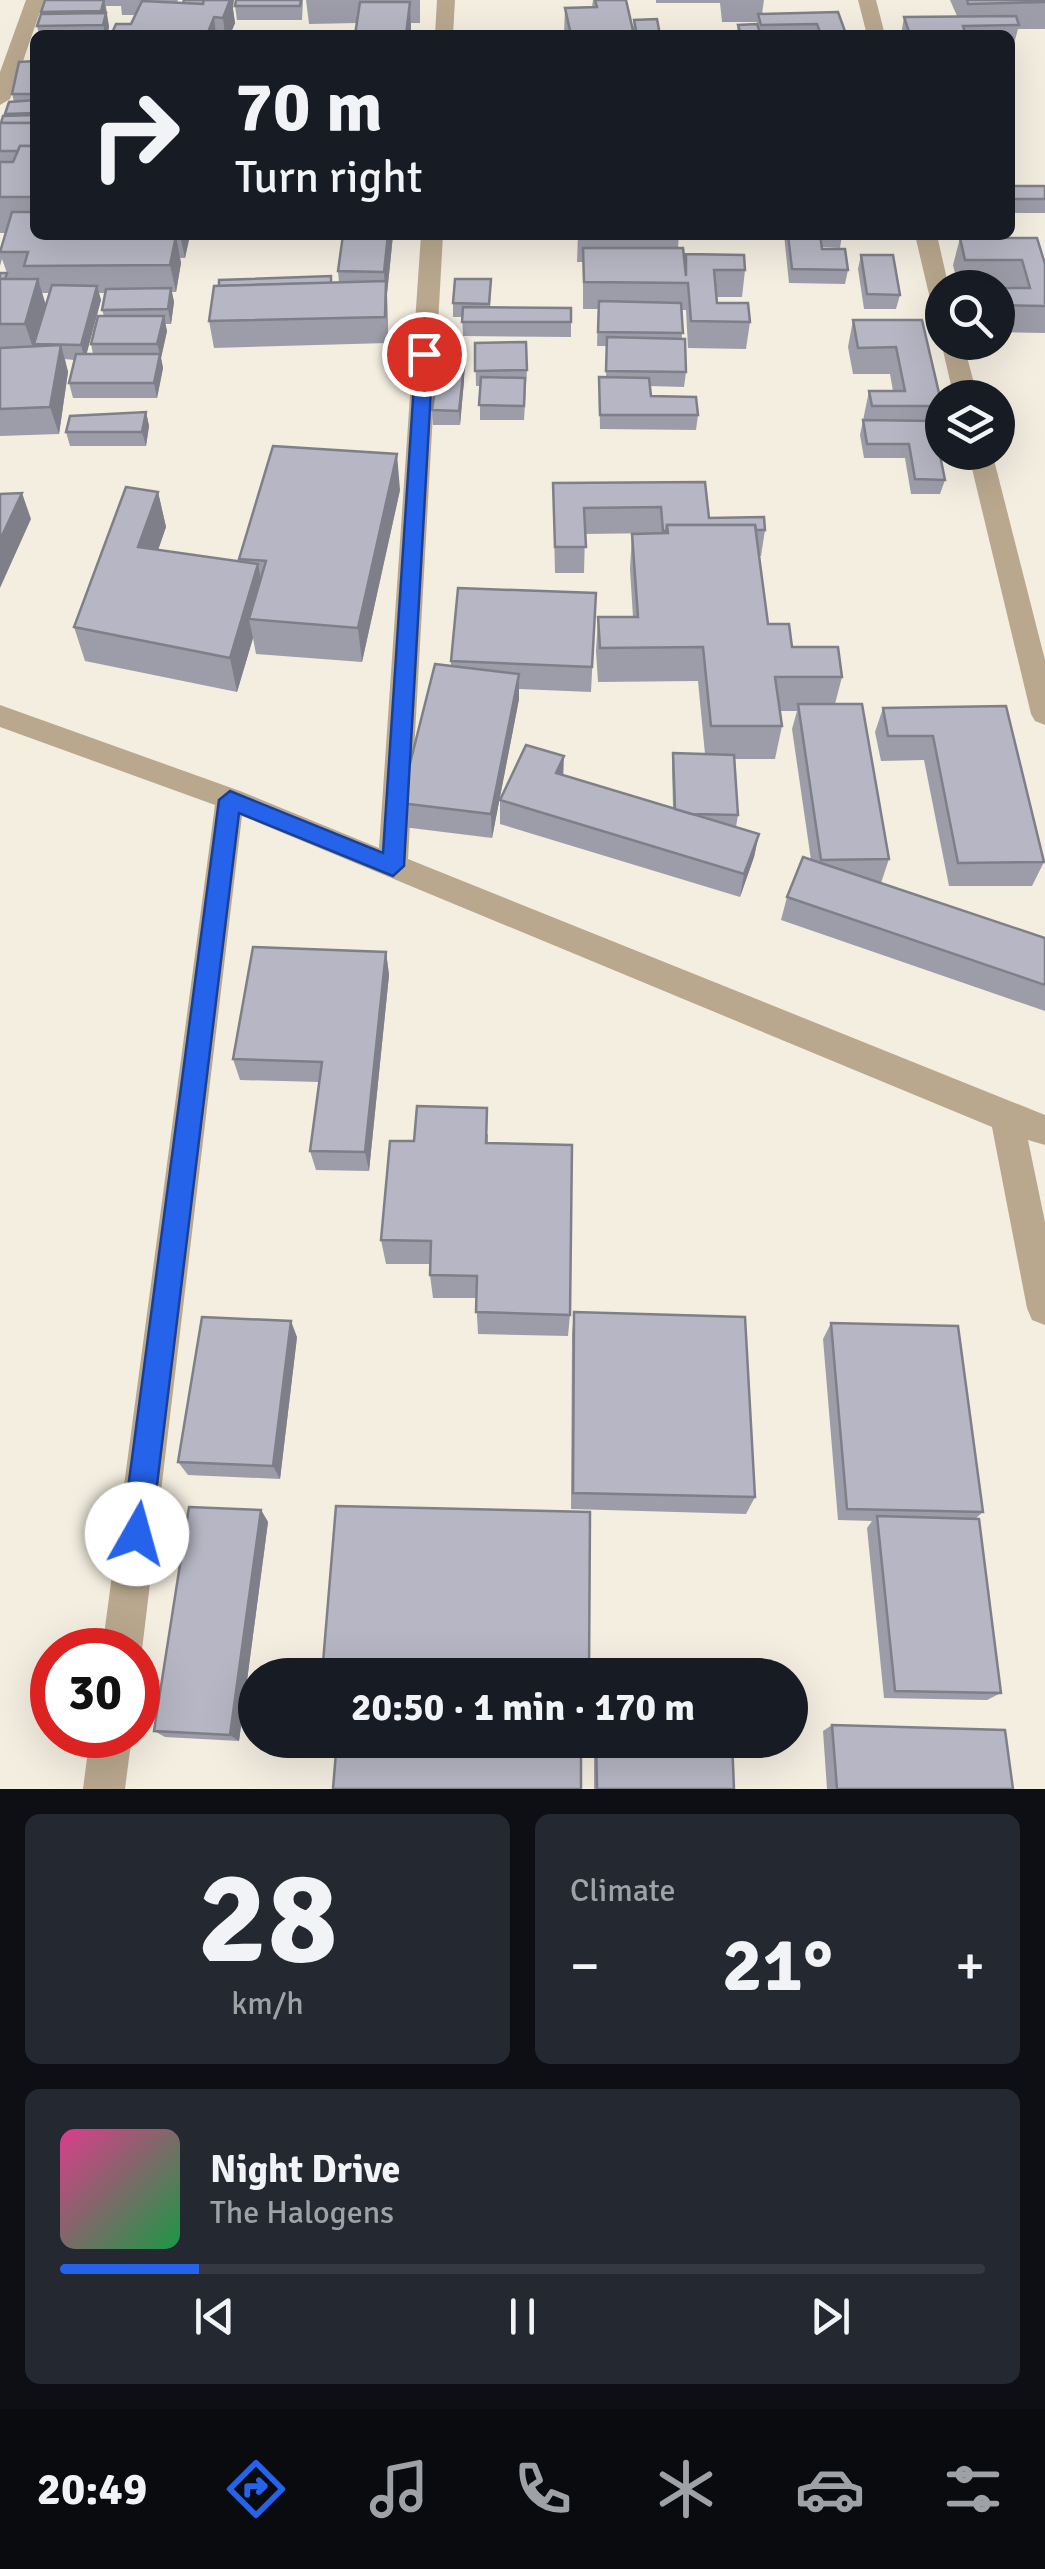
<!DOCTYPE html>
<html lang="en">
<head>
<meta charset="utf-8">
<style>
  :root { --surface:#171b24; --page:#242831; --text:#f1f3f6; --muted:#9ea1a6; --line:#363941; --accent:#2563eb }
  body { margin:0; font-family:Signika,sans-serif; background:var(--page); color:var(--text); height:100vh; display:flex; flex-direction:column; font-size:38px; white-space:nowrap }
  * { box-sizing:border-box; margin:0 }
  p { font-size:32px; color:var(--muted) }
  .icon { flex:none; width:55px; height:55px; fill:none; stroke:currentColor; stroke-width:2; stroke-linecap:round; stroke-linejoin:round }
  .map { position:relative; height:1789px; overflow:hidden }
  .sheet { display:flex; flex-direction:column; gap:25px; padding:25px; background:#0d0f14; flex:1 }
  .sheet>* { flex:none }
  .guide { position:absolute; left:30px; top:30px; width:985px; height:210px; border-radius:15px; box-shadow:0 10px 40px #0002; background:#171b24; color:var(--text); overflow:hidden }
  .fabs { position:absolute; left:925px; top:270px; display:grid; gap:20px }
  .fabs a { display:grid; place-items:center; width:90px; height:90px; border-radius:50%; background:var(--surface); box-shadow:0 10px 40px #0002; font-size:50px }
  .speed { position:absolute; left:30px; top:1628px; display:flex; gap:20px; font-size:50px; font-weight:700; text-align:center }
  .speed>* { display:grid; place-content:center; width:130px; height:130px; border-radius:50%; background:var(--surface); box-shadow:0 10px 40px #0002; line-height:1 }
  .speed .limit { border:15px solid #d22; background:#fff; color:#111 }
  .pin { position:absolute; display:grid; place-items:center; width:85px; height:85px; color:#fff; margin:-42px; border:5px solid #fff; border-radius:50%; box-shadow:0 2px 10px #0007 }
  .me { position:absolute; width:110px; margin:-55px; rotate:7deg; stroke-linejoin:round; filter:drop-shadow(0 0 8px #0008) }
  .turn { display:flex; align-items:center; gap:35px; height:210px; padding:0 40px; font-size:45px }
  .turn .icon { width:130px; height:130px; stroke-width:2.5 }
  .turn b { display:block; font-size:70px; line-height:85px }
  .big { font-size:75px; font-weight:700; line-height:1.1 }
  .sheet .tile { flex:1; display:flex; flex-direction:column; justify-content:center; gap:15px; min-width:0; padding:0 35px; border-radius:15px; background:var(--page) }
  .sheet .dial { align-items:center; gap:0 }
  .dial b { font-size:130px; line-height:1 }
  .song { display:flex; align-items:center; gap:30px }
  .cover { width:120px; height:120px; border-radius:15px; background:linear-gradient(135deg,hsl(330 70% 55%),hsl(140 70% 35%)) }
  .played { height:10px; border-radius:5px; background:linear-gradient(90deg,var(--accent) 15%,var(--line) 15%) }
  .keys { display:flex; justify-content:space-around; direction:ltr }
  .heat { display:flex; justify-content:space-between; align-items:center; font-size:55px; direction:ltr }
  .sheet .tiles { flex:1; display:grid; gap:25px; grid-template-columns:1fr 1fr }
  .tile:last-child { grid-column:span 2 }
  .trip { position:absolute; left:238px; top:1658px; width:570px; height:100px; border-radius:50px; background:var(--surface); box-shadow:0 10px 40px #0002; font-weight:700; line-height:100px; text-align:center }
  .tabs { display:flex; height:160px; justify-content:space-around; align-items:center; background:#090b0e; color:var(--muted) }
  .tabs .icon { width:70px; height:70px }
  .tabs .on { color:var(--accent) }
  .tabs b { font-size:45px; color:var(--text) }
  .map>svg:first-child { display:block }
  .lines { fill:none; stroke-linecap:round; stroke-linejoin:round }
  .minor { fill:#b9a88e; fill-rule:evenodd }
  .wall { fill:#9d9da9; fill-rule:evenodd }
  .shaded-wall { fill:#7f7f89 }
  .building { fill:#b6b6c4; stroke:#7f7f89; stroke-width:2.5 }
  .route { fill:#2563eb; stroke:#184099; stroke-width:2.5 }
</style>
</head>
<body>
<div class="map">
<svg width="1045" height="1789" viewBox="0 0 1045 1789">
  <rect width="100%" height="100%" fill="#f3eee0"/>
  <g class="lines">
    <!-- minor -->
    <g class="minor">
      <path d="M26,0H44L10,99L0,105V72Z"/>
      <path d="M437,0H455L453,35H435Z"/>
      <path d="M858,0H876L885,35H867Z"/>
      <path d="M421,235H443L408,859L1045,1115V1145L1028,1140L1045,1222V1325L1032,1320L1027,1308L992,1127L242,816L142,1650L138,1661V1650H102L215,805L0,727V705L240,791L379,848Z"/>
      <path d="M915,235H937L949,288H942V310L931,303Z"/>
      <path d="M942,339V342H963L978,398H954L941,342Z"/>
      <path d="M968,452H992L1045,660V725L1035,721L1031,714Z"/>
      <path d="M90,1735H132L125,1789H83Z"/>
    </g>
  </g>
  <!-- wall -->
  <g class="wall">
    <path d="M46,0H178L177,3L233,9L235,23L230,35H112V33L131,24L135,15H122L121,6H106L109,27L107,35H39L37,26Z"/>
    <path d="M236,0H303L302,20H237L235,6Z"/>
    <path d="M306,0H420V23H411V35L357,23L309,24Z"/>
    <path d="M593,0H626L633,30L634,20L660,35H564L565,8L592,7Z"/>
    <path d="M656,0H764L762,14L838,12L845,35H736L738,25L757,24V22H722L720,3H656Z"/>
    <path d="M950,0H1045V29H1018L1012,51H1010V35H901L904,17L957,16Z"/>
    <path d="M35,61V235H190L185,258H180L181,263L176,292H172L174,302L171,324H165L167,331L161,358L163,368L157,398H73L69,383L74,360L65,359L68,372L59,434L0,436V273H7L2,259L0,266V247L1,250L6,233H0V123L14,102L12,94ZM42,293H50L46,305ZM99,293H105L102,310L104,316L91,344L93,354H86L101,300Z"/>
    <rect x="1010" y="186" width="35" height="27"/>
    <path d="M393,235L387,294L388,343L214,348L209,321L332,283H339L338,271Z"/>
    <path d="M578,235H679L678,248L685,267L745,270L742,297H717V303L750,322L746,349L688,348L686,310H681L682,339L686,372L684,387L650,386L651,396L698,415L696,430L600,429L599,377H606L607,346H597L598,309H583V262H577Z"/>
    <path d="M784,235H842L840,248L822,247L848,270L845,284L789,283Z"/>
    <path d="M960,238L1045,264V333L998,332V288H1014V287L958,286L953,265Z"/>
    <path d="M861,255L900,295L896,309H864L858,269Z"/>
    <path d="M491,279L490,307L571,308V337L463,336L462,317H453V303Z"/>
    <path d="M853,320H922L942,406L935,433L945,480L940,494H911L905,458H864L860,435L869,391H893L890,374H853L848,347Z"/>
    <path d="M475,343L527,370L524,420H480V386H476Z"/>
    <path d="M464,367V381L460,425H433L432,410Z"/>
    <path d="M146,412L149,426L146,446H70L66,432Z"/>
    <path d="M553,483L765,530L761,556H759L768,624L792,647L842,677L835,704L889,859L881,883L1045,938V1011L781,920L787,897L811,860L792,729L797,711H780L782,726L775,759H735L738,815L736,827L759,834L754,857L740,897L500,824V800L563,775L673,808L672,766L673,753L705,754L698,681L598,682L596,651L598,617H633L630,569L632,534L658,533L585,534L584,573H555Z"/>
    <path d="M400,490L362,662L256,654L253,638L237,692L85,661L74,627L158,492L166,527L158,550L240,562L239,559Z"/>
    <path d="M596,593L591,692L519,689V699L492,838L403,827L400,803L451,666V661Z"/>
    <path d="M1006,706L1044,862L1032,886H949L924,760L881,761L875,732L883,708Z"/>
    <path d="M386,952L389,975L369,1171L316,1170L310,1151L319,1082L240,1080L233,1059Z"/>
    <path d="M488,1134V1143L570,1315L568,1336L478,1334L476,1298H433L430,1275V1264H386L381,1240L414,1141Z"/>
    <path d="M574,1312L755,1497L746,1514L571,1509L572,1334Z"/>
    <path d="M831,1323L983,1512L975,1519L1001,1693L987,1700L884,1698L867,1528L872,1521L838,1520L823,1339Z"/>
    <path d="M297,1337L280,1479L188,1475L178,1462Z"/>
    <path d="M261,1510L268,1522L239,1741L165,1737L154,1731Z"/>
    <path d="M832,1725L1013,1789H827L823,1731Z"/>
    <path d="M594,1740H732L734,1789H594Z"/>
  </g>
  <!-- shaded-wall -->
  <g class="shaded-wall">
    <path d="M104,0L109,27L107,35H105L101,11Z"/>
    <path d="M230,0H234L233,9L235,23L230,35H225L223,18Z"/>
    <path d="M410,2L411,35H406Z"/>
    <path d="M214,17L216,35H207Z"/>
    <path d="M180,235H190L185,258Z"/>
    <path d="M388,235H393L387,294L388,343L384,272Z"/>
    <path d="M176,236L181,263L176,292L170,265Z"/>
    <path d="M38,279L46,306L34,344V351L25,324Z"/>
    <path d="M97,286L101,300L85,360L81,345Z"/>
    <path d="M171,288L174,302L171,324L168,309Z"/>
    <path d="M164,316L167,331L161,358L163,368L157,398L154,383L160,354L157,344Z"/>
    <path d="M61,345L68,372L59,434L50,407Z"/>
    <path d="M464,367V381L460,425L459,411Z"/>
    <path d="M146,412L149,426L146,446L142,432Z"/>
    <path d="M397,454L400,490L362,662L358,628Z"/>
    <path d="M158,492L166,527L147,582L138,547Z"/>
    <path d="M22,493L31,519L0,588V540Z"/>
    <path d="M258,564L265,599L249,619L253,638L237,692L230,658Z"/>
    <path d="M519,674V699L492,838L491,814Z"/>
    <path d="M564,756L563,781L556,773Z"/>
    <path d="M759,834L754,857L740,897L744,874Z"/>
    <path d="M386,952L389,975L369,1171L365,1152Z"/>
    <path d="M291,1321L297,1337L280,1479L273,1466Z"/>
    <path d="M261,1510L268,1522L239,1741L230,1735Z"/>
  </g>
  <!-- building -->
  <g class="building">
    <path d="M45,0H104L101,11L41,12Z"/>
    <path d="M184,0H204L203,4H198L183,3Z"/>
    <path d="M204,0H230L223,18L214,17L207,35L112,33L116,24H131L142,1L203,4Z"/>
    <path d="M236,0H301L300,6H235Z"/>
    <path d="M595,0H626L634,35H571L565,8L597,7Z"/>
    <path d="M967,0H1045V2L968,4Z"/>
    <path d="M360,2H410L406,35H355Z"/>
    <path d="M838,12L846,34L821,35L817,24L761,25L758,14Z"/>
    <path d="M106,13L103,25L37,26L41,14Z"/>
    <path d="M1016,16L1019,25L963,26L966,35H910L904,17Z"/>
    <path d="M657,19L660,35H637L634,20Z"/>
    <path d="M757,24L761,35H741L738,25Z"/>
    <path d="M35,61V94H12L19,62Z"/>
    <path d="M35,100V113L5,114L9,102Z"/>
    <path d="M35,115V123H1L3,116Z"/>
    <path d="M0,123H35V146H20L18,151H0Z"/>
    <path d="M20,146H35V197H0V162H13Z"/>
    <rect x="1010" y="186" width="35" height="13"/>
    <path d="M12,212H35V235L176,236L170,265L24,266L28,252H0Z"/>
    <path d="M343,235H388L384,272L338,271Z"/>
    <path d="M582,235H679V237Z"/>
    <path d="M788,235H820L822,249H845L848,270L792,269Z"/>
    <path d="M960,238H1037L1045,264V306L998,305V288H1030L1022,260H965Z"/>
    <path d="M583,248H683L686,276V254L744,255L745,270H714L717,303H748L750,322L691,321L688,283L584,282Z"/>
    <path d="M861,255H893L900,295L867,294Z"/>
    <path d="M0,273H7L5,279H0Z"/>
    <path d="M331,276V283L219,286V280Z"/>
    <path d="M0,279H38L25,324H0Z"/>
    <path d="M455,279H491L489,304L453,303Z"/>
    <path d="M386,281L385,317L209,321L214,286Z"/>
    <path d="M52,285L97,286L81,345L34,344Z"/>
    <path d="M171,288L168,309L102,310L106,289Z"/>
    <path d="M599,301L681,303L683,333L598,332Z"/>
    <path d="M463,307L571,308V322H462Z"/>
    <path d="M98,316H164L157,344H91Z"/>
    <path d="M853,320H922L942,406H872L869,391H905L896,347L858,348Z"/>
    <path d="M607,337L685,339L686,372L606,371Z"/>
    <path d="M526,342L527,370L475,371V343Z"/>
    <path d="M61,345L50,407L0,409V348Z"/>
    <path d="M76,354H160L154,383H69Z"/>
    <path d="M438,366L464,367L459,411L432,410Z"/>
    <path d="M481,377L525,378L524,406L479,405Z"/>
    <path d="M599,377L649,378L651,396L696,397L698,415H600Z"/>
    <path d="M146,412L142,432H66L70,416Z"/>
    <path d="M863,420L933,421L945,480L915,479L909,444H867Z"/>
    <path d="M273,446L397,454L358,628L249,619L266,561L239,559Z"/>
    <path d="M705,482L709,518L764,517L765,530H756L755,525H667L666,531H663L661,507L584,508L586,547H555L553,483Z"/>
    <path d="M126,487L158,492L138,547L258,564L230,658L74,627Z"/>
    <path d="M22,493L0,540V494Z"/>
    <path d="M667,525H755L768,624H789L792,647H838L842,677H775L782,726H711L703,647L600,648L598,617H638L632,534L668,533Z"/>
    <path d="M458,588L596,593L592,667L451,661Z"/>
    <path d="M435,664L519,674L491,814L400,803Z"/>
    <path d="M798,704H862L889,859L821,860Z"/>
    <path d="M1006,706L1044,862L958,863L933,736H888L883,708Z"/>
    <path d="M526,745L564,756L556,773L759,834L744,874L500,800Z"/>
    <path d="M673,753L734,755L738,815L692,814L675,809Z"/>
    <path d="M803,857L1045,938V985L787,897Z"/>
    <path d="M253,947L386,952L365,1152L310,1151L322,1062L233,1059Z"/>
    <path d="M417,1106L487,1108L486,1143L572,1145L570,1315L476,1312L477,1276L430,1275L431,1241L381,1240L390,1141H414Z"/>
    <path d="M574,1312L745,1317L755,1497L573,1493Z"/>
    <path d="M202,1317L291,1321L273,1466L178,1462Z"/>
    <path d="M831,1323L958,1326L983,1512L847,1509Z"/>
    <path d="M336,1506L590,1512L589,1675H322Z"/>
    <path d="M189,1507L261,1510L230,1735L154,1731Z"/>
    <path d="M877,1516L979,1519L1001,1693L895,1691Z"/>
    <path d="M832,1725L1005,1730L1013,1789H837Z"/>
    <path d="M337,1740H581V1789H333Z"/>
    <path d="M596,1740H732L734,1789H597Z"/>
  </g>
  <!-- route -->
  <path class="route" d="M424,348L433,354L404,866L393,876L239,813L151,1534L147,1544L137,1549L126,1544L122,1534L219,800L230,791L383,853L416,354Z"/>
</svg>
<div class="fabs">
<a><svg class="icon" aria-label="search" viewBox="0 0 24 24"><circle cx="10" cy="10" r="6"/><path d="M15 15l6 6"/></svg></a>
<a><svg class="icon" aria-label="layers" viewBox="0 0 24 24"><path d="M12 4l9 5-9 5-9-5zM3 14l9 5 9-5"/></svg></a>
</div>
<div class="speed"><div class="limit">30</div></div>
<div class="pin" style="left:424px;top:354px;background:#d93025"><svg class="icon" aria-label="arrive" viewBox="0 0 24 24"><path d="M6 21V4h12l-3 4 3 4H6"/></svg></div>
<svg class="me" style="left:137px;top:1534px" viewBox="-20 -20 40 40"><circle r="19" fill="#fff"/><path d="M0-13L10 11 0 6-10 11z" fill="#2563eb"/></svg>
<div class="trip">20:50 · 1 min · 170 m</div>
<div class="guide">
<div class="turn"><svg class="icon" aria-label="right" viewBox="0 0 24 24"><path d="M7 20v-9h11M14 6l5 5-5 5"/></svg><div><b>70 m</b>Turn right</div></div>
</div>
</div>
<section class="sheet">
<div class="tiles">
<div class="tile dial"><b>28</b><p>km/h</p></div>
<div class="tile"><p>Climate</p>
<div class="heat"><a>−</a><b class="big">21°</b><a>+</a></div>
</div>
<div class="tile">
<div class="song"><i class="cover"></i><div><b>Night Drive</b><p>The Halogens</p></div></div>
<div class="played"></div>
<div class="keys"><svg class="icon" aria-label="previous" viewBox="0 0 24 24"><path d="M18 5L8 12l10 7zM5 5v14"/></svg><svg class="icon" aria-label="pause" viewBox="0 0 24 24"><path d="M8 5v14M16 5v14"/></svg><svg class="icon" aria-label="next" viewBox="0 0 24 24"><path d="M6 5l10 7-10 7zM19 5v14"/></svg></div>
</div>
</div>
</section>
<nav class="tabs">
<b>20:49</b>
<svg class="icon on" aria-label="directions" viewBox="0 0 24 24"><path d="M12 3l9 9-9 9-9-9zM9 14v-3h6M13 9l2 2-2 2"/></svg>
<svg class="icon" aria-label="music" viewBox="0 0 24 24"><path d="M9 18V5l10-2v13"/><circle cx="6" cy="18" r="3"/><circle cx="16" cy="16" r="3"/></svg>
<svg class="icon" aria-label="phone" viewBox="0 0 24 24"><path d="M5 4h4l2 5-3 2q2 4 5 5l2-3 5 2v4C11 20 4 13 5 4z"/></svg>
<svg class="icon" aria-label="climate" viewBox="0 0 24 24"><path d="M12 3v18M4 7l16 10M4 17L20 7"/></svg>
<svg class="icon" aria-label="car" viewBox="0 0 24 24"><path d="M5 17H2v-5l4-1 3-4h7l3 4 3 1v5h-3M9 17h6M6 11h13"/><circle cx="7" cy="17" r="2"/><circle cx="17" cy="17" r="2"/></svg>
<svg class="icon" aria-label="filters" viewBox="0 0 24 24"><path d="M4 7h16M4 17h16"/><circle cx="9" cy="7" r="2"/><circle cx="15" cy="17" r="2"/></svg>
</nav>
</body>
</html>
